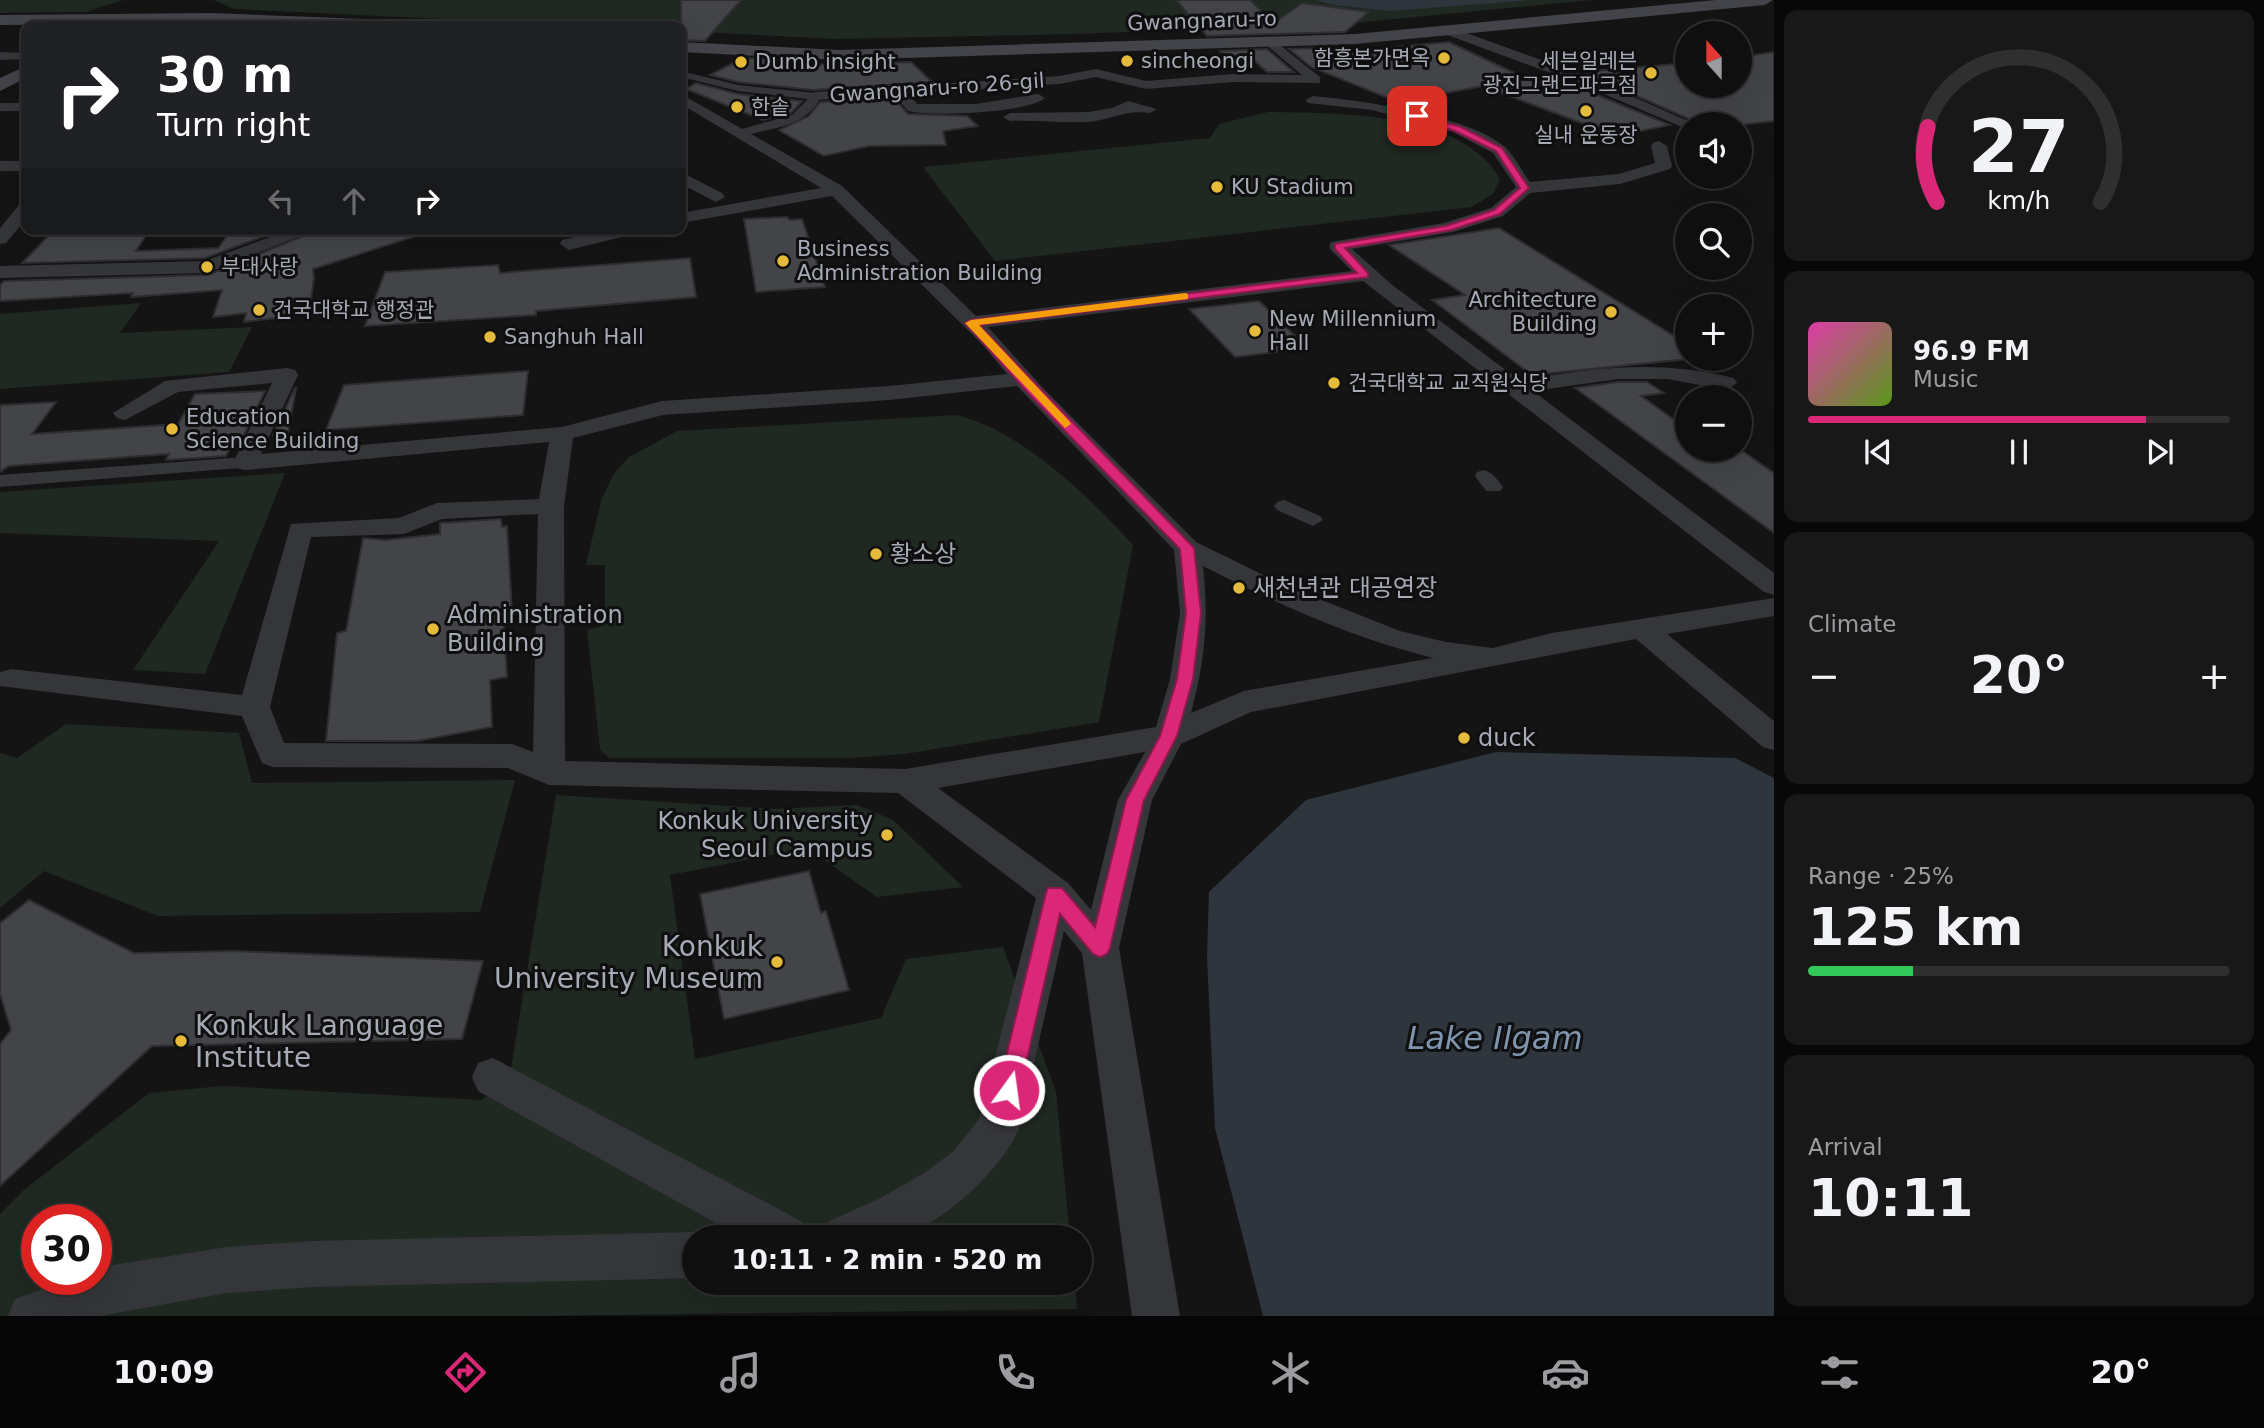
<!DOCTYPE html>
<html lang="en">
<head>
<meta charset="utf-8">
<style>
  :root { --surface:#0f0f10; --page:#181819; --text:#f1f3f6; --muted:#9b9c9f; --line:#2f2f30; --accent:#db2777 }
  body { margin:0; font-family:"DejaVu Sans","Noto Sans KR",sans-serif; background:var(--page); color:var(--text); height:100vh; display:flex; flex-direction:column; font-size:26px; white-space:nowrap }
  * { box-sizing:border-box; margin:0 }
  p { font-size:23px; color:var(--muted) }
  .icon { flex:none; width:38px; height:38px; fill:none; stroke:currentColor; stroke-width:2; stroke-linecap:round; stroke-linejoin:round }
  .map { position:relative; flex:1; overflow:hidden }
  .details { display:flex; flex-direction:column; gap:10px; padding:10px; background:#080809; width:490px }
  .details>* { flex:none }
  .top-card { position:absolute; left:21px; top:21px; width:665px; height:214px; border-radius:14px; box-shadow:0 7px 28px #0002,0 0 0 2px var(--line); background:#202124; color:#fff; overflow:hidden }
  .needle { width:46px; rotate:339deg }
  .buttons { position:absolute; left:1675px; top:21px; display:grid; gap:14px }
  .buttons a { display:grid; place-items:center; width:77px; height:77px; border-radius:50%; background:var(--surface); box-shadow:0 7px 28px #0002,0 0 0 2px var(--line); font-size:35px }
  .speed { position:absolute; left:21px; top:1204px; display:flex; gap:14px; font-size:35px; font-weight:700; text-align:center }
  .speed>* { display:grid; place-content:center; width:91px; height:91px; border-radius:50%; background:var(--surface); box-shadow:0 7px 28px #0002,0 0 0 2px var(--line); line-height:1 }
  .speed .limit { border:10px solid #d22; background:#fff; color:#111 }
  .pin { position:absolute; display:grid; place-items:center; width:60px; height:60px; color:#fff; margin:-30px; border-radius:14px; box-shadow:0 4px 10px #0006 }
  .me { position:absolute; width:77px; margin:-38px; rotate:14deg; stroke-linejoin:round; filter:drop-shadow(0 0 5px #0008) }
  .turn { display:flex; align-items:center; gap:24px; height:147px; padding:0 21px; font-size:32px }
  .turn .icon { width:91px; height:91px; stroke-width:2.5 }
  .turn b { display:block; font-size:49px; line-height:60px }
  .lanes { display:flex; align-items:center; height:66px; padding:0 21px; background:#0003; justify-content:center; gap:35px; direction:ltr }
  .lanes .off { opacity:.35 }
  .big { font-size:52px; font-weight:700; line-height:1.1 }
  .details .tile { flex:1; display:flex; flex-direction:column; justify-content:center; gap:10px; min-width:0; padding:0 24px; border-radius:14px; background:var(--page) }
  .details .dial { align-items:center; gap:0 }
  .dial svg { height:182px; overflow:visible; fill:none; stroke:var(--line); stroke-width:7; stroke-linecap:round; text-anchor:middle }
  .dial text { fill:var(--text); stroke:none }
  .song { display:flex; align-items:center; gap:21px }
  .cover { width:84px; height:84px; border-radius:10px; background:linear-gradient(135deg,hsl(320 70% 55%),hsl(90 70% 35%)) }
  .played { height:7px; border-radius:4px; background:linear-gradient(90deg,var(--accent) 80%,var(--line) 80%) }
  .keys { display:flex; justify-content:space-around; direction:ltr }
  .heat { display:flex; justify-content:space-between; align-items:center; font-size:38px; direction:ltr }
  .charge { height:10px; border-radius:5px; background:linear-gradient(90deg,#34c759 25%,var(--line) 0) }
  .trip { position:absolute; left:682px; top:1225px; width:410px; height:70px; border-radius:35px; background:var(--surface); box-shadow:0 7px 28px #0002,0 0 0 2px var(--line); font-weight:700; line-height:70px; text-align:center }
  .tabs { display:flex; height:112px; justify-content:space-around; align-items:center; background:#060606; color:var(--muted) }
  .tabs .icon { width:49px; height:49px }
  .tabs .current { color:var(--accent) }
  .tabs b { font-size:32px; color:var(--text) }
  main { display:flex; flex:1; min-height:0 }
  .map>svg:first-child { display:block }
  .green { fill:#202822; fill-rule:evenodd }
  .water { fill:#2e353d }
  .building { fill:#434448; stroke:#2e2e31; stroke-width:2 }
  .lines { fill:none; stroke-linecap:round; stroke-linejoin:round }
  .pedestrian { fill:#35363a; fill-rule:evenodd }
  .minor { fill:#35363a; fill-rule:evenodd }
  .secondary { fill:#43444a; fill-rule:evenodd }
  .route { fill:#db2777; stroke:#8e194d; stroke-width:2 }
  .slow { fill:#f59e0b }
  .poi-dot { fill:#e6bb3b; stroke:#0f0f10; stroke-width:2.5 }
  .labels { text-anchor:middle; stroke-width:6; stroke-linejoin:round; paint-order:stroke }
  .far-street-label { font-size:21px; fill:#a6aab5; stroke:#0f0f10 }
  .far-poi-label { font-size:21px; fill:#a6aab5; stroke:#0f0f10; text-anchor:start }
  .poi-label { font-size:24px; fill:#a6aab5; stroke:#0f0f10; text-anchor:start }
  .near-poi-label { font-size:28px; fill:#a6aab5; stroke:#0f0f10; text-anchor:end }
  .near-water-label { font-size:32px; font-style:italic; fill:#7f94ae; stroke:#0f0f10 }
</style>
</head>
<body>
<main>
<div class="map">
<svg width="1774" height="1316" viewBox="0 0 1774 1316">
  <rect width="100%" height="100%" fill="#141415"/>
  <!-- green -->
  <g class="green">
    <path d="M0,0H123L86,12L0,13Z"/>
    <path d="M214,0H1592L1343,24L1073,34L834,39L681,31V26H585L234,9Z"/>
    <path d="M1268,112C1335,113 1463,111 1500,179L1493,194L1472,207L995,261L923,167L1210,138L1219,124Z"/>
    <path d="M141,303L120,333L252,327L229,372L0,389V314Z"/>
    <path d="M956,415C1019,429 1090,497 1133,545L1099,722L905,754L852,758H610L600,750L587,630L605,625V565H586L601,501L613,475L629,457L677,431Z"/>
    <path d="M285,473L205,674L133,670L219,541L0,533V492Z"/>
    <path d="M66,724L239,733L252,783L515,780L480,912L158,916L44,871L0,908V753L17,758Z"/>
    <path d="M556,795L774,809L857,805L893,820L963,887L877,897L807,848L670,875L695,1059L881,1018L906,959L1003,947L1056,1092L1070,1237H695V1283H1075L1077,1309L528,1316H0V1214L25,1189L149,1093L222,1086L482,1100L511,1068ZM37,1220H96V1279H37Z"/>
  </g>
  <!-- water -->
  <g class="water">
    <path d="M1315,0H1531L1390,11L1334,5Z"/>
    <path d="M1496,752L1735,758L1774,778V1316H1263L1215,1128L1207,957L1209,892L1306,800Z"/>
  </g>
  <!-- building -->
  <g class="building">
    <path d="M681,0H741L705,41L681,40Z"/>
    <path d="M1176,0H1250L1274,23L1302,3L1369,12L1345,32L1207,36Z"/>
    <path d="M1449,42L1525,78L1509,81L1551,76L1670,125L1616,136L1483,86L1398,102L1311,67L1289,49L1325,48L1317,54Z"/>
    <path d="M1267,49L1294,72H1267L1255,61L1230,62L1220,51Z"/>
    <path d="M1774,52V121L1747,124H1700L1583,72L1687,63V86H1740V57Z"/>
    <path d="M743,58L771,59L766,66L911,62L932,82L813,90L738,82L710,75Z"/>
    <path d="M696,83L738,94L802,101L791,113L763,120L686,89Z"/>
    <path d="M894,98L908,114L967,116L978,126L943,131L946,145L869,146L824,156L779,130L809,116L820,102Z"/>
    <path d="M787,217L790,220L802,219L825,287L756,292L744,219Z"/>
    <path d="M1499,228L1687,344V359L1532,375L1432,300L1465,295L1389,245Z"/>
    <path d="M55,229H150L136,251L218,248L227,236L278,231L205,258L22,263Z"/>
    <path d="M320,229H415L416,236L313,269L314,278L310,306L303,307L301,315L244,322L246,313L213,317L222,290L131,297L133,293L0,301V285L4,281L208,275Z"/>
    <path d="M690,258L696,297L536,311V315L365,326L385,272L498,265L500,273Z"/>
    <path d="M1259,301L1308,348L1235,357L1189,309Z"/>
    <path d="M528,371L523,415L326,430L344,385Z"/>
    <path d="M1618,382H1647L1664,393L1641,396L1687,429V450H1717L1725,455L1744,452L1774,473V533L1575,388Z"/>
    <path d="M296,388L288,433L273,435L295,388Z"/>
    <path d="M265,391L243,437H235L226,456L166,460L169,454L9,466L0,472V405L56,402L32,434L178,424L195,394Z"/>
    <path d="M501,519L502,527L507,526L512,611L503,613L507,677L490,680L492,727L417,741H326L337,633L346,631L363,538L385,540L440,534V523Z"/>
    <path d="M809,871L821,913L826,911L849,990L724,1019L700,894Z"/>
    <path d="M29,900L134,953L234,951L483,961L462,1039L152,1046L0,1186V1044L11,1030L0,994V923Z"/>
  </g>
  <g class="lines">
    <!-- pedestrian -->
    <g class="pedestrian">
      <path d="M681,71L738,85L815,93L821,96C808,127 771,128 742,136L736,132L738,130L792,115L808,99L738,91L681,77Z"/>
      <path d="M245,457L252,459L254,463L252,467L0,487V475Z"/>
      <path d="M1484,470C1493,473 1497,479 1503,487L1500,491H1486L1475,476L1477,472Z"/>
      <path d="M1284,500L1320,516L1323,520L1313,526L1277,510L1274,506L1277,502Z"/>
    </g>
    <!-- minor -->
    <g class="minor">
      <path d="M265,21L270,26H257Z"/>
      <path d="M1442,27H1450L1588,77L1695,124H1687V129L1682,127L1578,83L1442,33Z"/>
      <path d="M1271,38L1320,77V83L1232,82L1146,89L1096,77L1059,84L909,94L917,104H976L1038,94L1045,98C1028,113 932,117 908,111L895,95L815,100L808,96L815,92L1059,76L1096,69L1146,81L1232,74L1302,75L1266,45V39Z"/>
      <path d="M0,52L26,53V59L0,60Z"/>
      <path d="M681,94L842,186L976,316L1352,271L1331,250L1329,246L1331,242L1444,223L1491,208L1516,187L1493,153L1453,132L1372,110L1308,103L1306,100L1313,96C1360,100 1470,116 1505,147C1515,156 1522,172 1530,182L1619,174L1655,163L1651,146L1653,143L1659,141L1667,146L1672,166L1670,169L1620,184L1530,193L1503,216L1453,232L1352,249L1391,284L1519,380C1598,368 1655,359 1734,378L1737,383L1726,390L1668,379H1618L1533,391L1774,573V595L1764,592L1726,563L1363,281L988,327L1043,388L1196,542L1284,585L1400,631L1446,642L1493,648L1552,633L1774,598V616L1667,634L1774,721V750L1763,747L1636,639L1251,712L1181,744L1152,800L1119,948L1180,1316H1132L1082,953L1064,931L1019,1129C1001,1170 942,1225 898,1237C876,1243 845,1237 822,1237L829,1221L881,1198L924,1173L954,1151L979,1119L1036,898L898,793L549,785L508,768L273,767L262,763L242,716L0,686V672L11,669L242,695L291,524L399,518L437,503L539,499L549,442L245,470L236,468L233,463L272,383L178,392L125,420L117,418L113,413L165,381L287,368L295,370L298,375L261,454L562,427L662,401L889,386L1007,374L983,345L832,196L681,223V213L821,188L681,104ZM1017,386L1174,550L1180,613L1170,679L1156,727L905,769L565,761L564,506L573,438L663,415L889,400ZM538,514L533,752L512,744L284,743L270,707L311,537L404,534L442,519ZM1203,566C1277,604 1352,638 1433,658L1244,691L1191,713C1205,660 1209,620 1203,566ZM1145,752L1118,800L1091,910L1068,883L938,788Z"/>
      <path d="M1128,101L1157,109L1150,113C1126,109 1111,120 1087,122C1061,123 1036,120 1010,121L1003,117L1010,113L1089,112L1112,108Z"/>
      <rect x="0" y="103" width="26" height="8"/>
      <rect x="0" y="161" width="26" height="10"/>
      <path d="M681,172L722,193L725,197L716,202L681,184Z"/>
      <path d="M26,203V219L6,243L0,244V228L20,204Z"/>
      <path d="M292,229H318L207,273L0,278V266L205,261Z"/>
      <path d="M608,229H641L638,233L569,250L560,244L562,240Z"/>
      <path d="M493,1058L801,1221L808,1237H741L478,1091L472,1077L478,1063Z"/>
      <path d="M695,1232L708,1237H695V1278L313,1287L227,1293L100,1316H8L15,1299L70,1279H96V1270L113,1265L227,1247L313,1241Z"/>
    </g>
    <!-- secondary -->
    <g class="secondary">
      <path d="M1716,0H1773L1765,5L1355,44L839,60L681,52V42L839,50L1355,34Z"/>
      <path d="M212,13L415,21L423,26L212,23L0,25V15Z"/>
      <path d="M26,66V78L0,91V78Z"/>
    </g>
  </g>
  <!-- route -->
  <path class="route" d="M1414,114L1461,127L1502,148L1529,188L1500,214L1451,230L1345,248L1368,273V277L979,325L1194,548L1201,613L1193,679L1177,736L1144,800L1110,948L1107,954L1100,957L1093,954L1060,914L1020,1090L1017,1097L1009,1100L1001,1097L998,1090L1046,893L1048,888H1062L1095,927L1126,800L1160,736L1177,679L1186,613L1180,549L1031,396L965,323L971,320L1357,273L1335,249V244L1446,226L1494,210L1520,188L1496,151L1455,131L1414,118Z"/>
  <!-- slow -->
  <path class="slow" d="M1185,293L1188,294V299L979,325L1069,421L1071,424L1065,428L965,323L971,320Z"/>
  <!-- markers -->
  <g class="poi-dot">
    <circle cx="1444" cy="58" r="7"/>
    <circle cx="1127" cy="61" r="7"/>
    <circle cx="741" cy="62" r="7"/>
    <circle cx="1651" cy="73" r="7"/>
    <circle cx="737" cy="107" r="7"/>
    <circle cx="1586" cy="111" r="7"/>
    <circle cx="1217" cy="187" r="7"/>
    <circle cx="783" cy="261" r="7"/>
    <circle cx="207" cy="267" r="7"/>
    <circle cx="259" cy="310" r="7"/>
    <circle cx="1611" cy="312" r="7"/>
    <circle cx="1255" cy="331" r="7"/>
    <circle cx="490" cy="337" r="7"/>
    <circle cx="1334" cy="383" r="7"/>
    <circle cx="172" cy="429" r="7"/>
    <circle cx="876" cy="554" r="7"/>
    <circle cx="1239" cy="588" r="7"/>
    <circle cx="433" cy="629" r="7"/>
    <circle cx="1464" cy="738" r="7"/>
    <circle cx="887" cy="835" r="7"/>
    <circle cx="777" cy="962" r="7"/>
    <circle cx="181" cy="1041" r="7"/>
  </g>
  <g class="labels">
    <!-- far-street labels -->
    <g class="far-street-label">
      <text transform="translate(1202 21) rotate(-2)" y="7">Gwangnaru-ro</text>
      <text transform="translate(937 88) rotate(-4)" y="7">Gwangnaru-ro 26-gil</text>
    </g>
    <!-- far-poi labels -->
    <g class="far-poi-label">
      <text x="1430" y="65" text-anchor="end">함흥본가면옥</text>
      <text x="1141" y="68">sincheongi</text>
      <text x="1637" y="68" text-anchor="end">세븐일레븐<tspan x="1637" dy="24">광진그랜드파크점</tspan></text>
      <text x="755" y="69">Dumb insight</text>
      <text x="751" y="114">한솥</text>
      <text x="1586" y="142" text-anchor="middle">실내 운동장</text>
      <text x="1231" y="194">KU Stadium</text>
      <text x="797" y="256">Business<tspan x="797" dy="24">Administration Building</tspan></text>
      <text x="221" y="274">부대사랑</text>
      <text x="1597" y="307" text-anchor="end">Architecture<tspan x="1597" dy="24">Building</tspan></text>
      <text x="273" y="317">건국대학교 행정관</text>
      <text x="1269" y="326">New Millennium<tspan x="1269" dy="24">Hall</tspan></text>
      <text x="504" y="344">Sanghuh Hall</text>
      <text x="1348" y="390">건국대학교 교직원식당</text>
      <text x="186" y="424">Education<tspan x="186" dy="24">Science Building</tspan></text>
    </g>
    <!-- poi labels -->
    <g class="poi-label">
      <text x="890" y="562">황소상</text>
      <text x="1253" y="596">새천년관 대공연장</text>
      <text x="447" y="623">Administration<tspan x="447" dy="28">Building</tspan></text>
      <text x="1478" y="746">duck</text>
      <text x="873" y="829" text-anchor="end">Konkuk University<tspan x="873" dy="28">Seoul Campus</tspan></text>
    </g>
    <!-- near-poi labels -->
    <g class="near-poi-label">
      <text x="763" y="956">Konkuk<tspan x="763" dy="32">University Museum</tspan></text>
      <text x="195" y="1035" text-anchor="start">Konkuk Language<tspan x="195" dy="32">Institute</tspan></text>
    </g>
    <!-- near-water labels -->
    <g class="near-water-label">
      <text x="1495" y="1049">Lake Ilgam</text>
    </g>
  </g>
</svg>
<div class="buttons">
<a><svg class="needle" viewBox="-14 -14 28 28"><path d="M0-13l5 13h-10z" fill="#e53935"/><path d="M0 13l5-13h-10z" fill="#9b9c9f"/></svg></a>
<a><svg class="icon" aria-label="sound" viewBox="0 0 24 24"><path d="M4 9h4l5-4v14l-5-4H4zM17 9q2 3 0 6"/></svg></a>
<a><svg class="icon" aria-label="search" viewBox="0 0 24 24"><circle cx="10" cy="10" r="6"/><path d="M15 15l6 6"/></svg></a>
<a>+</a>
<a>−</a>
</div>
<div class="speed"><div class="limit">30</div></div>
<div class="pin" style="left:1417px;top:116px;background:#d93025"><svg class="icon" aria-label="arrive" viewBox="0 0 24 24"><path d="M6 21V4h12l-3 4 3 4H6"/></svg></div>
<svg class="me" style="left:1009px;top:1090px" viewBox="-20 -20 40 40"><circle r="17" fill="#db2777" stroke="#fff" stroke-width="3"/><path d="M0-11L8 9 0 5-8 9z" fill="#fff"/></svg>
<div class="trip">10:11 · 2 min · 520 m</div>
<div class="top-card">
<div class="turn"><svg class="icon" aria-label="right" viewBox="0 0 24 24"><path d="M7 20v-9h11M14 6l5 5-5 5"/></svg><div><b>30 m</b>Turn right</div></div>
<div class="lanes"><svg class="icon off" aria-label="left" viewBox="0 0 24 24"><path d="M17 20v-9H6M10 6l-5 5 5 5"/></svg><svg class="icon off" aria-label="ahead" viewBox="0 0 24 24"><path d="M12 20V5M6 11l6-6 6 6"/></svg><svg class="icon" aria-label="right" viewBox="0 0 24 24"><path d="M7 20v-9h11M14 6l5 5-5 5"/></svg></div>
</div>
</div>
<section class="details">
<div class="tile dial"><svg viewBox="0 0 100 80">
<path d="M14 69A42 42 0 1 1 86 69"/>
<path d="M14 69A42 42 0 0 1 10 36" stroke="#db2777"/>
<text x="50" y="56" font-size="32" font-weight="700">27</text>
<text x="50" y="72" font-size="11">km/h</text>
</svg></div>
<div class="tile">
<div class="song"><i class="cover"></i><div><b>96.9 FM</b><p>Music</p></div></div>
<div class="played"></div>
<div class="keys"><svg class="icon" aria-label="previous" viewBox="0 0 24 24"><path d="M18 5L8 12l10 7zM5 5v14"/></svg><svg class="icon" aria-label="pause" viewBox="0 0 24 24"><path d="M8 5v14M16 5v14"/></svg><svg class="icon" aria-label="next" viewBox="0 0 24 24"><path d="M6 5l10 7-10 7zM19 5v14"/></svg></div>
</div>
<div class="tile"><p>Climate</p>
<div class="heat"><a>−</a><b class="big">20°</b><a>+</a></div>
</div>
<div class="tile"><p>Range · 25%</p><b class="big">125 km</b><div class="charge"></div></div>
<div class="tile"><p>Arrival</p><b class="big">10:11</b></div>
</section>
</main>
<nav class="tabs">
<b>10:09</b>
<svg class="icon current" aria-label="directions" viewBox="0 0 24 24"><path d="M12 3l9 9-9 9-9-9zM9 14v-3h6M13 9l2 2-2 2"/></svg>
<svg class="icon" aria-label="music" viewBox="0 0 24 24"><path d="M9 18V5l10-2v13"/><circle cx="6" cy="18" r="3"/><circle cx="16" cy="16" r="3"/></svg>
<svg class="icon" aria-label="phone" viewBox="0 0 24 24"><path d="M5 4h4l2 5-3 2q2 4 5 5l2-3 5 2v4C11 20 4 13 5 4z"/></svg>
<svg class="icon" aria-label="climate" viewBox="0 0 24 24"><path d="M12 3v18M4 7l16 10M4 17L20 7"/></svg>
<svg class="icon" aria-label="car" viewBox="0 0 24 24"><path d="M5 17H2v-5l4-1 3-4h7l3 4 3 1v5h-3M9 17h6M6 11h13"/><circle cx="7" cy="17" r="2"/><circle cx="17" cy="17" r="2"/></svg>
<svg class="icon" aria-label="filters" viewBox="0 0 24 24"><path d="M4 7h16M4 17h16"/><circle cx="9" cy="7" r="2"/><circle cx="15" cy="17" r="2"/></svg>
<b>20°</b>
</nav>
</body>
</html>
